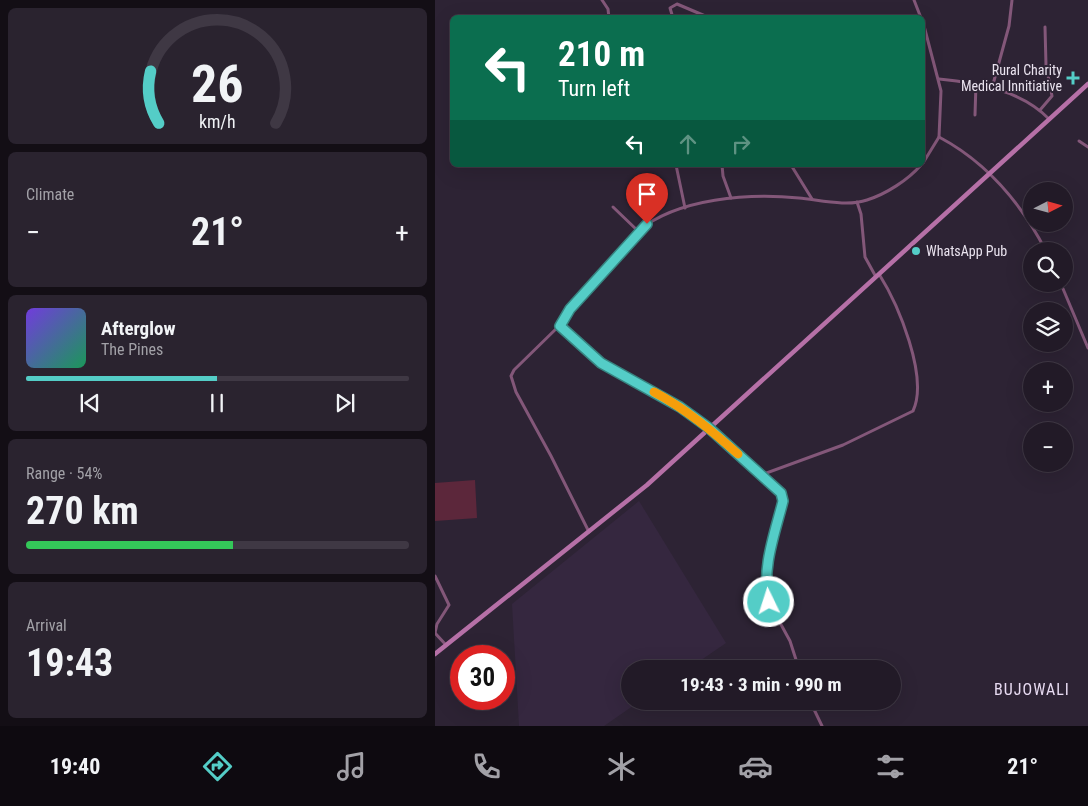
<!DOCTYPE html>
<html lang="en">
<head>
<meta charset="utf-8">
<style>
  :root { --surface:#221a27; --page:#2a232f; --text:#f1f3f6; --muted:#a2a1a7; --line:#3f3844; --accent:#54cdc7 }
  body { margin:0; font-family:"Roboto Condensed",sans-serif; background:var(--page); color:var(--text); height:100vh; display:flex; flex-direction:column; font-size:19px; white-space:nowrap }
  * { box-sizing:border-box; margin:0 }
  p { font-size:16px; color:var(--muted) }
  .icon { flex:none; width:28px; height:28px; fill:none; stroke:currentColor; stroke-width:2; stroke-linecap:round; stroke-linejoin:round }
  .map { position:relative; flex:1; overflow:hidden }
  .drawer { display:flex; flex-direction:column; gap:8px; padding:8px; background:#130e15; width:435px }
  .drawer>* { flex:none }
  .guide { position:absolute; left:15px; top:15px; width:475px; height:152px; border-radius:8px; box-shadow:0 5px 20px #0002,0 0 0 1px var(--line); background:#0b6e4f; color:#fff; overflow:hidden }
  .needle { width:32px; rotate:84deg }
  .fabs { position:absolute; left:588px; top:182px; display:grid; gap:10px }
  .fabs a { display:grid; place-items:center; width:50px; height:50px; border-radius:50%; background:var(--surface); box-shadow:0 5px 20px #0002,0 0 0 1px var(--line); font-size:25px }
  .speed { position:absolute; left:15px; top:645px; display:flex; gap:10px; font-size:25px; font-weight:700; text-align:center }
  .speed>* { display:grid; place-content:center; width:65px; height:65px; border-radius:50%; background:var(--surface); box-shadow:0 5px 20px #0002,0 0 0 1px var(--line); line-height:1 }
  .speed .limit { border:8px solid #d22; background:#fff; color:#111 }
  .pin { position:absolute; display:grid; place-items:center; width:42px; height:42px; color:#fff; margin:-51px -21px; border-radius:50% 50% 50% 0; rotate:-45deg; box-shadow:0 0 5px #0007 }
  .pin .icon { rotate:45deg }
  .me { position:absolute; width:55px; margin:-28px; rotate:356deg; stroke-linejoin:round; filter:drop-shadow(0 0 4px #0008) }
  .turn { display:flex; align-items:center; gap:18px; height:105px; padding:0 25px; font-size:22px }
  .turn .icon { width:65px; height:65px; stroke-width:2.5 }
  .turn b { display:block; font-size:35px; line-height:42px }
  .lanes { display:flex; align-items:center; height:48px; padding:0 25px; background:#0003; justify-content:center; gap:25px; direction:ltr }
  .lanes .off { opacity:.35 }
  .big { font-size:38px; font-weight:700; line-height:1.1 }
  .drawer .tile { flex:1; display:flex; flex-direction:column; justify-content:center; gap:8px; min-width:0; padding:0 18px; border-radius:8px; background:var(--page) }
  .drawer .dial { align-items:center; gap:0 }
  .dial svg { height:130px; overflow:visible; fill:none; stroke:var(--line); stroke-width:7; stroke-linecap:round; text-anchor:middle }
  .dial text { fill:var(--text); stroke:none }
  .song { display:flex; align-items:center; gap:15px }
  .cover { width:60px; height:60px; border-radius:8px; background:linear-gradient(135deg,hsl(260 70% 55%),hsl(150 70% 35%)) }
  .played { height:5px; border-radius:2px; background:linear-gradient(90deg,var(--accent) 50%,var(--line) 50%) }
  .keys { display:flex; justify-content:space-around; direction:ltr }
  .heat { display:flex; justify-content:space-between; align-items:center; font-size:28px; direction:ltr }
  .charge { height:8px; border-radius:4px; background:linear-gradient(90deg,#34c759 54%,var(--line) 0) }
  .trip { position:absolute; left:186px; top:660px; width:280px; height:50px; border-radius:25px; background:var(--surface); box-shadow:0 5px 20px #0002,0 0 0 1px var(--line); font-weight:700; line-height:50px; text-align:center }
  .menu { display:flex; height:80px; justify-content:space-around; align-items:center; background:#0e0a10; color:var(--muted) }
  .menu .icon { width:35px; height:35px }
  .menu .active { color:var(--accent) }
  .menu b { font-size:22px; color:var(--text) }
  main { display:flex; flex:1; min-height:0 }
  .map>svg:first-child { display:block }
  .built { fill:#35273f }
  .green { fill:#5c273b }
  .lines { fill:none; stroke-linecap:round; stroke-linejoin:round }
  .minor { stroke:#835779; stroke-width:3 }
  .secondary { stroke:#b670a7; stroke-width:4.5 }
  .route-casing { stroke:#378581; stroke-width:12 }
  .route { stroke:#54cdc7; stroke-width:9 }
  .slow { stroke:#f59e0b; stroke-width:9 }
  .poi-dot { fill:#54cdc7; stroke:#2d2334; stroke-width:2 }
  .labels { text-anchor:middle; stroke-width:4; stroke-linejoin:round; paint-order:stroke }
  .poi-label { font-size:14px; fill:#eae3ef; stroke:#2d2334; text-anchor:end }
  .quarter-label { font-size:16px; letter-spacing:1px; fill:#e7daf1; stroke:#2d2334 }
</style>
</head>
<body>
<main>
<section class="drawer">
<div class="tile dial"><svg viewBox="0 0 100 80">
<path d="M14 69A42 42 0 1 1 86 69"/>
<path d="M14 69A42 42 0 0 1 9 37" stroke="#54cdc7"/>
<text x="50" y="56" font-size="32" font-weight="700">26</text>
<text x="50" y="72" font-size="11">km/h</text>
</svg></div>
<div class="tile"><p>Climate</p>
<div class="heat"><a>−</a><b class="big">21°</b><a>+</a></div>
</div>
<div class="tile">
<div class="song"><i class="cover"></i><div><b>Afterglow</b><p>The Pines</p></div></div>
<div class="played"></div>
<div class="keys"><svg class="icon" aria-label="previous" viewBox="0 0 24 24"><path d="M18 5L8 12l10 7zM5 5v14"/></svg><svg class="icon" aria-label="pause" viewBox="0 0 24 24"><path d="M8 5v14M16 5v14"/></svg><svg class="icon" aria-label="next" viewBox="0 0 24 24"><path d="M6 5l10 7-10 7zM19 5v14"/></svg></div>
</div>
<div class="tile"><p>Range · 54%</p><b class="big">270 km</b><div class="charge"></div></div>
<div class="tile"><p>Arrival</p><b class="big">19:43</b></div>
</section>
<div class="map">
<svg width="653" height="726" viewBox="0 0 653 726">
  <rect width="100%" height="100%" fill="#2d2334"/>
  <!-- built -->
  <path class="built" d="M204,501L291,643L253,669H195V701H205L169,726H84L77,604Z"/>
  <!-- green -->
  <path class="green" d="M40,480L42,518L0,521V483Z"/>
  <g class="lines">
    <!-- minor -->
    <g class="minor">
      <path d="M167,0L173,9L174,18"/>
      <path d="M479,0L486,18"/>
      <path d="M238,18L235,8L242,4L275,18"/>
      <path d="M488,22L506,91L504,137C553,163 586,203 611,251"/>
      <path d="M504,79C543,83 586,90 614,119"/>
      <path d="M557,88L574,26L577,0"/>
      <path d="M605,110L617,96L611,65L610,27"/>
      <path d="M540,115L541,83"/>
      <path d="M644,141L653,147"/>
      <path d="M488,163L504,137"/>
      <path d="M241,165L250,208"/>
      <path d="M287,165L288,176L296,198"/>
      <path d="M356,165L377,199"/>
      <path d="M422,202L426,214L430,257L441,277"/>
      <path d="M178,207L203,231"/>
      <path d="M626,284L653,348"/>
      <path d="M125,325L166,363L245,407L274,428L346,493L348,501L334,555L332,594L337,608L355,641L364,669"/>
      <path d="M326,475L408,445L478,411C494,377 463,304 444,274"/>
      <path d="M154,532L116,456L81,392L76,376L79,370L125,325L135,309L203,231C243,198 314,193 364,198C385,200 412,207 432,200C451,194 473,180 486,165"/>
      <path d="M0,576L14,605L2,624L0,633"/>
      <path d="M0,633L11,645"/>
      <path d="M375,701L387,726"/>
    </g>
    <!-- secondary -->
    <path class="secondary" d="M0,654L212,485L653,84"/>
  </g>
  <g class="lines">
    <defs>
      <path id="route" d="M212,224L135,309L125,326L166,363L245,407L274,428L346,493L348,501C340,533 326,569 334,602"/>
    </defs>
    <!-- route casing -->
    <use href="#route" class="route-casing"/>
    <!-- route -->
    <use href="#route" class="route"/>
    <!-- slow -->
    <path class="slow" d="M219,392C251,409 277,431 303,454"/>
  </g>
  <!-- markers -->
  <g class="poi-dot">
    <path d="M635.5 70.5h5v5h5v5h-5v5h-5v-5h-5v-5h5z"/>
    <circle cx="481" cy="251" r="5"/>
  </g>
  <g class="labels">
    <!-- poi labels -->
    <g class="poi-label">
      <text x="627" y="75">Rural Charity<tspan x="627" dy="16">Medical Innitiative</tspan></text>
      <text x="491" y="256" text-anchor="start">WhatsApp Pub</text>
    </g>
    <!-- quarter labels -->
    <g class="quarter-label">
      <text x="597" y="695">BUJOWALI</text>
    </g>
  </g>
</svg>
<div class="fabs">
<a><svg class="needle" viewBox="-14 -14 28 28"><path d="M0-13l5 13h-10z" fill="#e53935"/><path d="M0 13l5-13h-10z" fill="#a2a1a7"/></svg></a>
<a><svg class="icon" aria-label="search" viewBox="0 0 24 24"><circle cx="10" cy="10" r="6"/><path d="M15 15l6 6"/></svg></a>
<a><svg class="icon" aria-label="layers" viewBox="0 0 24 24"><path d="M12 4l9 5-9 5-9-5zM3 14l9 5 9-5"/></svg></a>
<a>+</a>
<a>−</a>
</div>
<div class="speed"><div class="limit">30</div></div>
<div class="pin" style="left:212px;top:224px;background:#d93025"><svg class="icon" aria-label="arrive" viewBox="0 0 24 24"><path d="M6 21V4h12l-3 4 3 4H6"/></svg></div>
<svg class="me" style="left:334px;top:602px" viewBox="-20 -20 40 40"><circle r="17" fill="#54cdc7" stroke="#fff" stroke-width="3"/><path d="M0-11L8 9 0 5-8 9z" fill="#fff"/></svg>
<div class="trip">19:43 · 3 min · 990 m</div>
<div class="guide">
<div class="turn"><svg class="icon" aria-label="left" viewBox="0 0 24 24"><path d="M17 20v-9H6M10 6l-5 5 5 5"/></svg><div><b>210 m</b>Turn left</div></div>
<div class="lanes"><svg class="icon" aria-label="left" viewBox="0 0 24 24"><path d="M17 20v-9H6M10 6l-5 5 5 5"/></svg><svg class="icon off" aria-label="ahead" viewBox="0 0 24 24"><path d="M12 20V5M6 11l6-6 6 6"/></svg><svg class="icon off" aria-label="right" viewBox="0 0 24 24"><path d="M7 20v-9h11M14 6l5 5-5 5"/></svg></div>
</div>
</div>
</main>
<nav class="menu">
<b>19:40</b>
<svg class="icon active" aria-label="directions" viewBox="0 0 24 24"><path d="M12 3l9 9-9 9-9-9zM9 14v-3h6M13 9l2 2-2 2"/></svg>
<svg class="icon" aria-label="music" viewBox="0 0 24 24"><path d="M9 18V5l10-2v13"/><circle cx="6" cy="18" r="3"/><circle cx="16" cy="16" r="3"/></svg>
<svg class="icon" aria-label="phone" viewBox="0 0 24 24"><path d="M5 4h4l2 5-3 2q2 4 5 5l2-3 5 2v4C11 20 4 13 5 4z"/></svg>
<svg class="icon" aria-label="climate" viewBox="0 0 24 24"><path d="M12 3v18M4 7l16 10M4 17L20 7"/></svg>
<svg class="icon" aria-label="car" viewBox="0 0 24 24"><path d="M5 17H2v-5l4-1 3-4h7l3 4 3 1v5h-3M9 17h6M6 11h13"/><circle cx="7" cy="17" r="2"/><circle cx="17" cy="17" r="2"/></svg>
<svg class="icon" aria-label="filters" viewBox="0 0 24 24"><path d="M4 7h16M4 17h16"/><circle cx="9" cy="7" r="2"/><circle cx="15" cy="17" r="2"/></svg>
<b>21°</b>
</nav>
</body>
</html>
